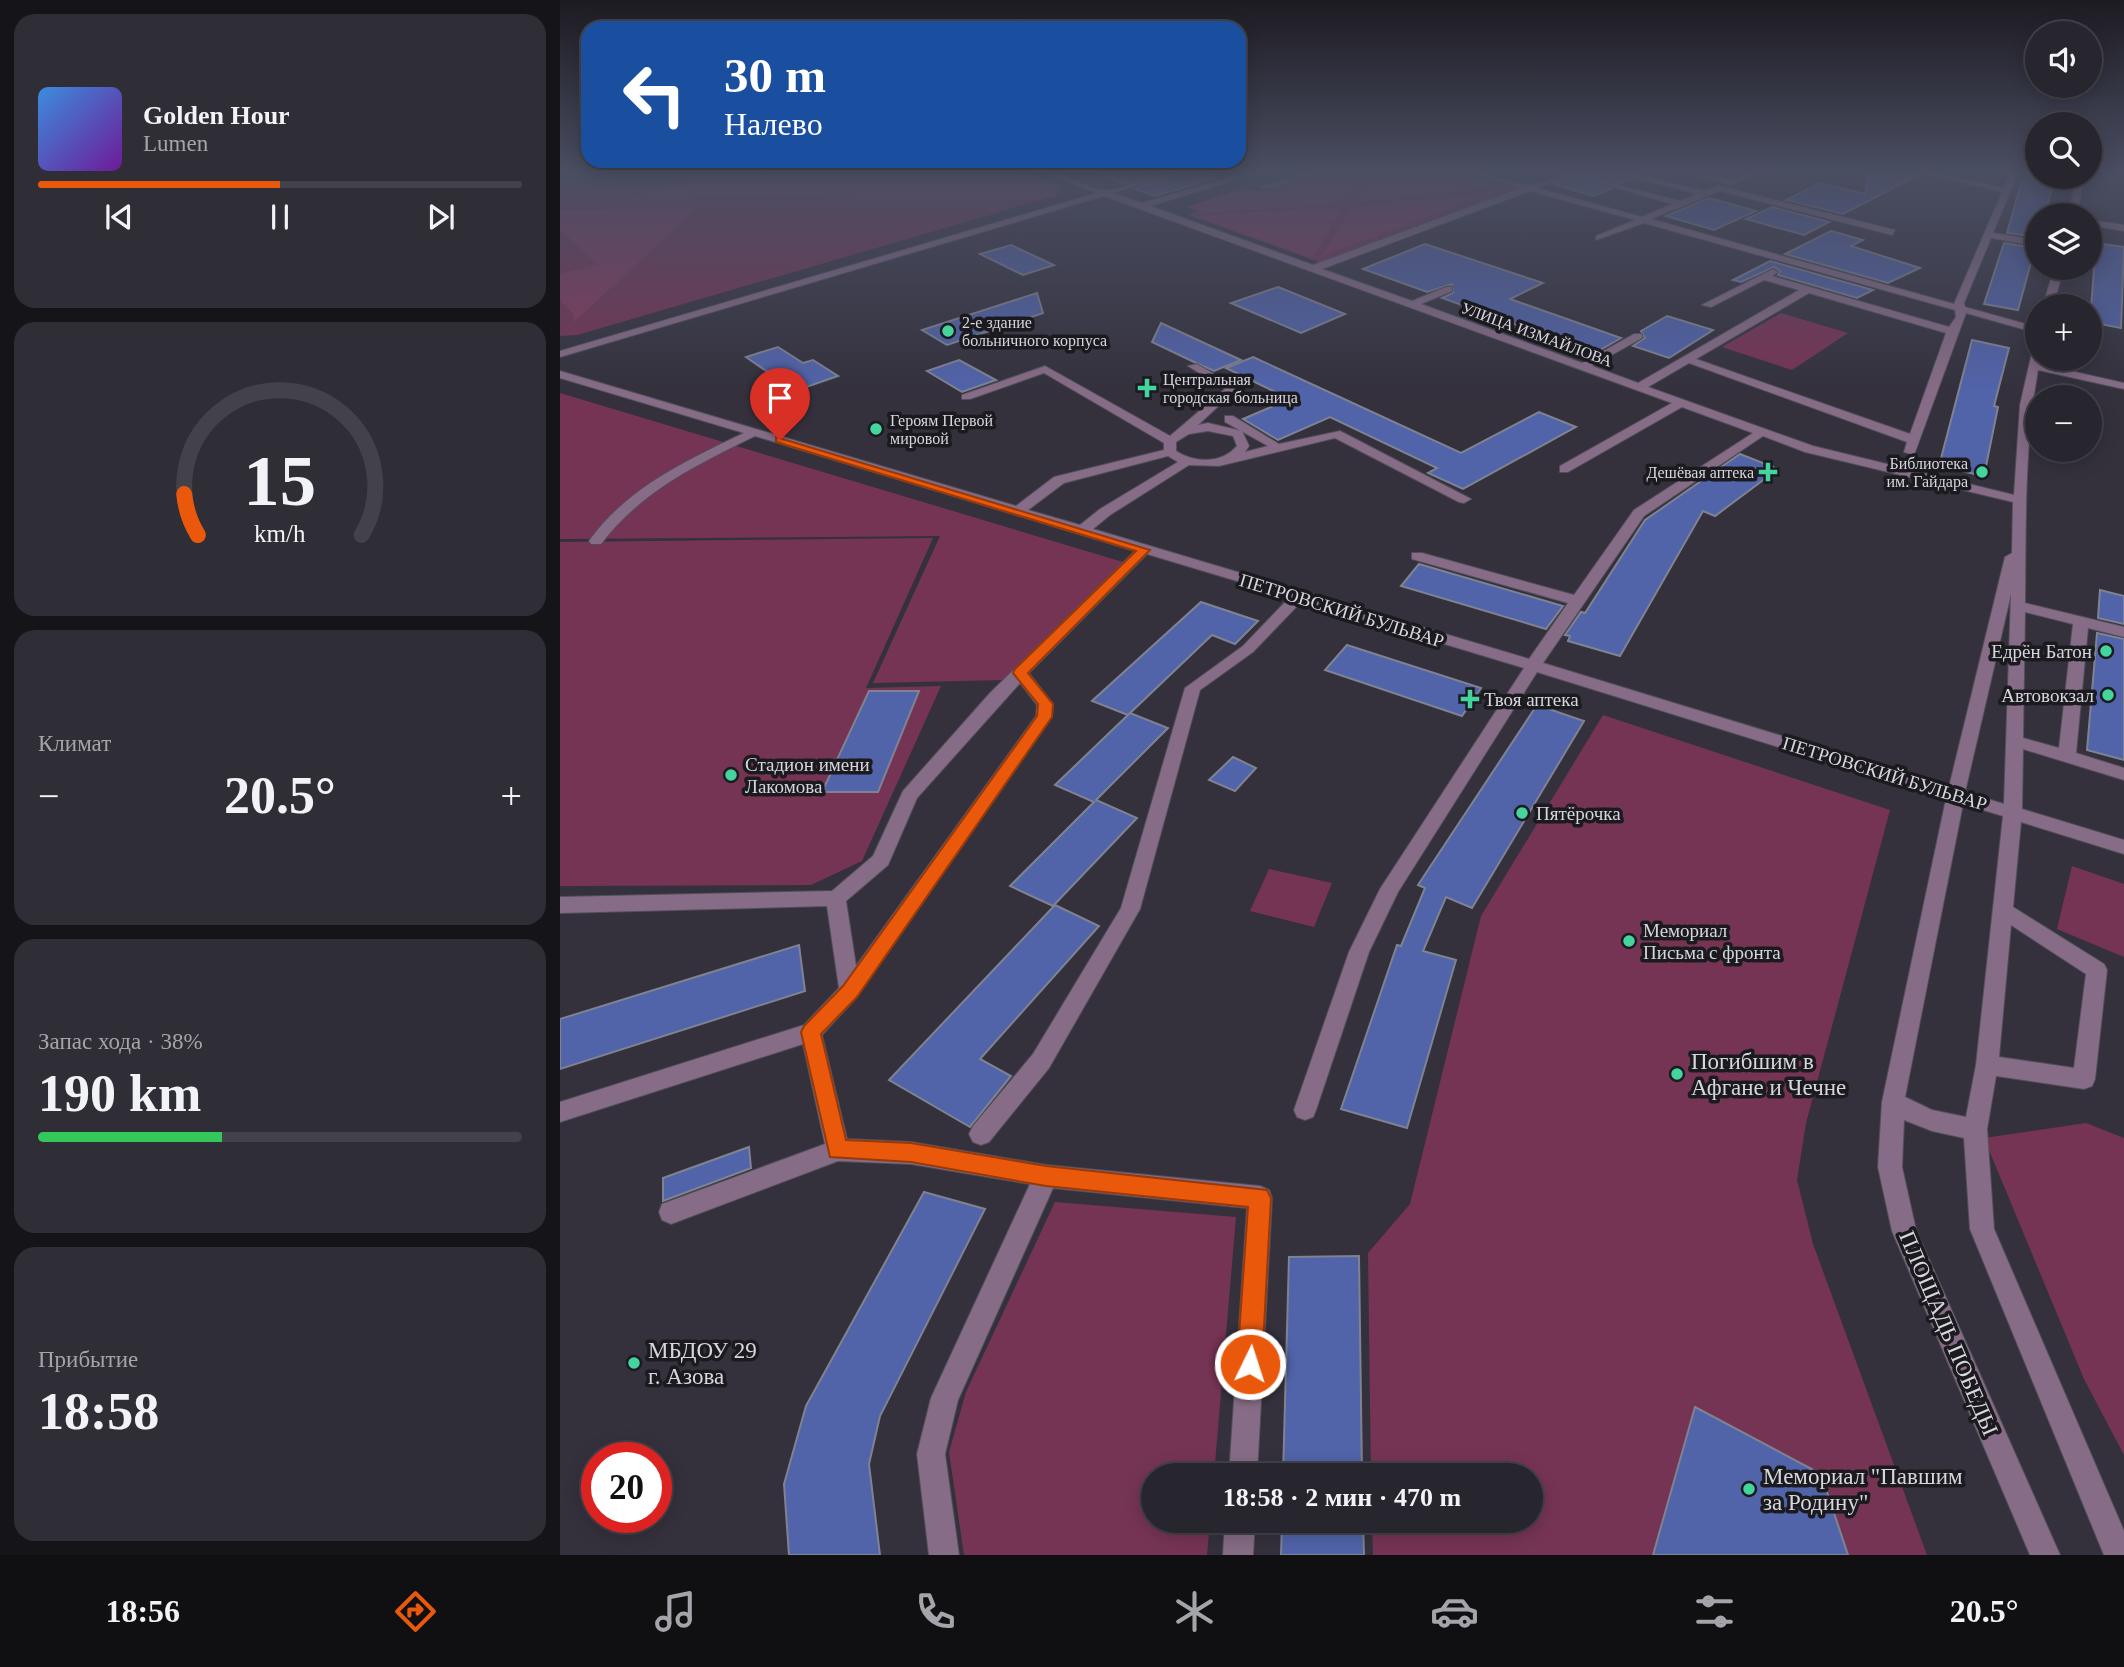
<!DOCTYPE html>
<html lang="ru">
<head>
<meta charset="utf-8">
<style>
  :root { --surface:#27252e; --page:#2f2d36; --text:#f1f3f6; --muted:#a4a5aa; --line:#43424a; --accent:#ea580c }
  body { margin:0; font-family:Georgia,serif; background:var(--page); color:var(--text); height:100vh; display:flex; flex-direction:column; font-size:26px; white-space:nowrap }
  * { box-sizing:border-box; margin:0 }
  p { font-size:23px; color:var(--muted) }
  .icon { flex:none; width:38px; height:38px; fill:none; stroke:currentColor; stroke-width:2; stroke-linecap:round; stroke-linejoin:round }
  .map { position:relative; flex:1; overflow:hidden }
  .panel { display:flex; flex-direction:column; gap:14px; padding:14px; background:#151419; width:560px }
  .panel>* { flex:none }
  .guide { position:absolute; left:21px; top:21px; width:665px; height:147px; border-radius:21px; box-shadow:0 4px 18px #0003,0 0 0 2px var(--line); background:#1a4fa0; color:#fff; overflow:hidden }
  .buttons { position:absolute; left:1465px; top:21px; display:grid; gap:14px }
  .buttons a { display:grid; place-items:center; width:77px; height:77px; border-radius:50%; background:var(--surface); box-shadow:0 4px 18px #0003,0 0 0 2px var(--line); font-size:35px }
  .speed { position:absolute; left:21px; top:1442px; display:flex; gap:14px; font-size:35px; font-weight:700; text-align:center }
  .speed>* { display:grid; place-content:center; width:91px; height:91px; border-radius:50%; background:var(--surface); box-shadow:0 4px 18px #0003,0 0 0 2px var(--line); line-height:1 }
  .speed .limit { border:10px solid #d22; background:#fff; color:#111 }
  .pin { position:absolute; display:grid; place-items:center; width:60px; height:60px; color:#fff; margin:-72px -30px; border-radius:50% 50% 50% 0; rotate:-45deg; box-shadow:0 0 7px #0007 }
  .pin .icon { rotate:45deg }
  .me { position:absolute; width:77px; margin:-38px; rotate:4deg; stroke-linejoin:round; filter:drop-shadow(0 0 5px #0008) }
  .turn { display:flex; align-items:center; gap:24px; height:147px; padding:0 28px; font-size:32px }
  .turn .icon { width:91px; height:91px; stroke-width:2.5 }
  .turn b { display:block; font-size:49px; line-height:60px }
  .big { font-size:52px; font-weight:800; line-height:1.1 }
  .panel .widget { flex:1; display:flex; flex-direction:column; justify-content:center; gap:10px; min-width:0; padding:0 24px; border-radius:21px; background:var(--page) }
  .panel .dial { align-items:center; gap:0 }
  .dial svg { height:182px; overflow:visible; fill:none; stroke:var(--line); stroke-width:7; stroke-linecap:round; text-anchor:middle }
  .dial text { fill:var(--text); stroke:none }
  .song { display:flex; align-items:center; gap:21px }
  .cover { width:84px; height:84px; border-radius:10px; background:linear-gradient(135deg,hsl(210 70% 55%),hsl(280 70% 35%)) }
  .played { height:7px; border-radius:4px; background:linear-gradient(90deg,var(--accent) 50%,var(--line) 50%) }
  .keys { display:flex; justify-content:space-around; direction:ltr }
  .heat { display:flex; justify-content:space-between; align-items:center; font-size:38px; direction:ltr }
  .charge { height:10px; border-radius:5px; background:linear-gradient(90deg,#34c759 38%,var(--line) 0) }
  .trip { position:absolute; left:581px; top:1463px; width:402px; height:70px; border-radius:35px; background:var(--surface); box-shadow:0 4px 18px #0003,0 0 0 2px var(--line); font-weight:800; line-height:70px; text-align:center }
  .tabs { display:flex; height:112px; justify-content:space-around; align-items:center; background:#100f12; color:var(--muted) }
  .tabs .icon { width:49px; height:49px }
  .tabs .active { color:var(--accent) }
  .tabs b { font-size:32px; color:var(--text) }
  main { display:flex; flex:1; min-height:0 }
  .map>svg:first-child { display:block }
  .green { fill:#763454 }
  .forest { fill:#863a5f }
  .building { fill:#5163a9; stroke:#7f8391; stroke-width:2 }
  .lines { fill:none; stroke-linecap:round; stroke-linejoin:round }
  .minor-casing { stroke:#514f5a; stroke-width:2 }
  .minor { fill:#866c86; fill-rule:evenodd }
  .route { fill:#ea580c; stroke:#983908; stroke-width:2 }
  .poi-dot { fill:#46d49e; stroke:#1b1a1f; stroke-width:2.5 }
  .labels { text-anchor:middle; stroke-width:7; stroke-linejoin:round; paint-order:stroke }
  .far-poi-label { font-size:16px; fill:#d7d5dd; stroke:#1b1a1f; text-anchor:start }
  .far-street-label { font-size:16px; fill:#d7d5dd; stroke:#1b1a1f }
  .street-label { font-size:19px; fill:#d7d5dd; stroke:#1b1a1f }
  .poi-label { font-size:19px; fill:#d7d5dd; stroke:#1b1a1f; text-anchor:start }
  .near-poi-label { font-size:23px; fill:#d7d5dd; stroke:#1b1a1f; text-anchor:start }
  .near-street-label { font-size:23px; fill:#d7d5dd; stroke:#1b1a1f }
</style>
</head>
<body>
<main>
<section class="panel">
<div class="widget">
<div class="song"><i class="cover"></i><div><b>Golden Hour</b><p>Lumen</p></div></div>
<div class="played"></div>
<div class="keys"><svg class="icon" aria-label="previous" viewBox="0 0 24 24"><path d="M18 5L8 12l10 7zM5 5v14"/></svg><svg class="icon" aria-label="pause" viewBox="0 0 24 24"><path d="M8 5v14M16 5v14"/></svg><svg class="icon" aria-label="next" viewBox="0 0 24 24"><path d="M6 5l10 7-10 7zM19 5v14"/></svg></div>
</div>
<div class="widget dial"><svg viewBox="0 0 100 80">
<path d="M14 69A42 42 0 1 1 86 69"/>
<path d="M14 69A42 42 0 0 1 8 51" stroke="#ea580c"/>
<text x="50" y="56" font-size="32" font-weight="700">15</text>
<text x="50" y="72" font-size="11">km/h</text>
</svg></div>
<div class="widget"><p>Климат</p>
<div class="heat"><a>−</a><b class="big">20.5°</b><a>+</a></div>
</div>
<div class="widget"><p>Запас хода · 38%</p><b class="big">190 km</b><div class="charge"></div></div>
<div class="widget"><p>Прибытие</p><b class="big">18:58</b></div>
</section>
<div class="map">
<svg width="1564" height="1555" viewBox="0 0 1564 1555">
  <rect width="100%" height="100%" fill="#34313d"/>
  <!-- green -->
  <g class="green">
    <path d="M0,173H464L502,186L495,196L17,335L0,336Z"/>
    <path d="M760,173H913L967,188L764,264L628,215L638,211L627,207L686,187L699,192Z"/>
    <path d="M1221,313L1288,333L1232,370L1162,347Z"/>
    <path d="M0,393L563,562L445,680L313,683L380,536L0,539Z"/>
    <path d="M373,538L306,688L381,686L302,861L251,885L0,886V542Z"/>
    <path d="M1043,715L1330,810L1246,1123L1237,1180L1253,1244L1367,1555H813L812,1521H971V1475H811L808,1253L850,1204L921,916Z"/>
    <path d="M1512,866L1564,884V957L1497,929Z"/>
    <path d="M709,869L772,883L754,927L690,911Z"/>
    <path d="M1526,1123L1564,1138V1455L1524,1379L1424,1138Z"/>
    <path d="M495,1202L676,1217L654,1475H593V1521H650L647,1555H404L389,1452L406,1392Z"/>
  </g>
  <!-- forest -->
  <g class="forest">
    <path d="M179,173H291L284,182L293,173H463L501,186L494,196L469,200L292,201L298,193H271L268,196L59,199Z"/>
    <path d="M760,173H807L786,200L776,204L645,213L628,207L686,188L699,192Z"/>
    <path d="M815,173H889L940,187L804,202L795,200Z"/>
    <path d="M937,191L762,256L790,210L806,205Z"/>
    <path d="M777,207L782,209L752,258L635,216Z"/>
    <path d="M137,208L14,322V315L0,300V274L68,257L37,264L0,229V210Z"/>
  </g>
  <!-- building -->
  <g class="building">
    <path d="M538,173H600L563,184Z"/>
    <path d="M619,173H655L656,178L595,196L575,189Z"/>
    <path d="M1016,173H1058L1059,176L1044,184L1051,189L1033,196L993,184Z"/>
    <path d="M1308,173L1361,174L1283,214L1226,200L1260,183L1305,194Z"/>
    <path d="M1467,173H1477V186L1492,188L1485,215H1477V237L1447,233L1461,184Z"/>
    <path d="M1149,198L1196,211L1154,230L1106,216Z"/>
    <path d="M1212,207L1269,222L1244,235L1186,219Z"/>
    <path d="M1271,231L1303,240L1291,246L1360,268L1328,283L1225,254Z"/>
    <path d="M1444,243L1475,248L1458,310L1424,304Z"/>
    <path d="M1536,243L1564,247L1561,328L1530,322Z"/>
    <path d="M865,244L983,283L950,299L1061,338L1035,353L882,298L893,293L892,284L867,292L803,269Z"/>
    <path d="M451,245L494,265L463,275L420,254Z"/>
    <path d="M1210,261L1313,290L1297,298L1218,275L1220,271L1214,267L1181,282L1173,280Z"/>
    <path d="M718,287L785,314L741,333L671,303Z"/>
    <path d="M477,293L483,313L387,345L362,330Z"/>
    <path d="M1107,316L1153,330L1109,358L1073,346L1085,338L1081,331Z"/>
    <path d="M601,323L681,360L654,371L634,362L592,342Z"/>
    <path d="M1412,340L1449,348L1434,406L1438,407L1424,476L1379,466Z"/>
    <path d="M218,347L243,363L253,360L278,376L235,391L186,357Z"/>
    <path d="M693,357L901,453L979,412L1016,427L903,489L868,473L877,468L770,417L718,440L683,419L730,399L666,368Z"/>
    <path d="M399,360L436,380L402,392L367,371Z"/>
    <path d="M1180,454L1218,469L1155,516L1143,511L1060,656L1008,641L1010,636L1005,635L1021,612L1025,613L1085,520Z"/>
    <path d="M859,564L1003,606L986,629L841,586Z"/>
    <path d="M1540,590L1564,596V624L1538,618Z"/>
    <path d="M641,602L698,621L675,644L652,635L568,715L532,701Z"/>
    <path d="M1537,633L1564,639V760L1527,750Z"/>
    <path d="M787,645L921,688L902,716L765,670Z"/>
    <path d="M309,691H359L318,792H262Z"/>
    <path d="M977,705L1024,721L912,908L886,897L863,951L896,960L847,1128L781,1109L837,945L841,946L865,888L858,885Z"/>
    <path d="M570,713L608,728L536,800L577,818L493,906L450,886L534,802L495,785Z"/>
    <path d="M673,757L696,768L675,791L649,780Z"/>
    <path d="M495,905L539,926L420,1059L451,1076L410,1127L329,1080Z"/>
    <path d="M239,945L245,991L0,1069V1019Z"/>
    <path d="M189,1147L191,1168L103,1201V1178Z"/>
    <path d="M364,1192L425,1209L320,1416L309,1464L320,1555H229L224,1484L246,1406Z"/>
    <path d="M799,1256L802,1475H723L729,1257Z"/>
    <path d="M1135,1407L1261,1474L1288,1555H1093Z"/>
    <path d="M722,1521H803L804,1555H721Z"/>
  </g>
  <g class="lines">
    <defs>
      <g id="minor">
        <path d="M486,173C507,171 524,189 545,190C563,191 592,173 616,173L553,193L582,203L675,176V180L590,206L753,265L961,188L912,173C932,173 952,186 969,185C984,185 997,173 1013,173L977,188L1082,217L1112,204L1046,185L1065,176L1060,173H1074L1144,191L1159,186L1335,230L1332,235L1160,191L1091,219L1394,304L1442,192L1363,173H1376L1444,188L1450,173H1458L1433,233L1477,240V246L1431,238L1404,303L1405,307L1477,327V333L1406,313L1354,455L1344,452L1347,442L1129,363L1088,387L1253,446L1454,495L1460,405L1473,348L1477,347L1480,364L1564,383V389L1478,370C1464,447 1466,526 1465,603L1564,627V637L1528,628L1516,753L1564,768V780L1463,749L1462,809L1564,840V854L1461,822L1453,907L1544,964L1547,970L1535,1079L1532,1086L1524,1089L1436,1076L1427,1129L1434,1229L1564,1531V1555H1544L1410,1229L1404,1138L1372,1131L1344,1120L1342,1167L1356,1230L1500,1555H1470L1332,1231L1318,1167L1322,1102L1386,799L977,672L838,892L809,952L756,1110L753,1117L745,1120L737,1117L734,1110L789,952L820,889L964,668L742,601L693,652L640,690L580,909L489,1068L429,1142L421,1145L413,1142L409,1134L413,1126L473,1054L561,908L625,688L683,646L730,597L587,554L469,673L493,704L492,717L297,997L262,1035L287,1139L351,1142L486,1165L700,1186L709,1190L712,1198L697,1475H669L687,1208L493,1188L398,1400L385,1454L399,1555H369L357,1454L371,1398L470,1184L351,1164L278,1161L111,1224L102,1220L99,1212L102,1204L265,1144L243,1044L0,1122V1102L244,1025L279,988L267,906L0,913V897L272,891L313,856L343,791L430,693L575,551L195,436C138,464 80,492 41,544H31L29,541C67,488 127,460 184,433L0,378V371L456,506L494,477L604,450V443L484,373L410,399H402V395L485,366L610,436L665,389L628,366L637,364L678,388L638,425L648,423L682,431L689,446L685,452L708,446L665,422V416H673L719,444L780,431L911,499L904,503L899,502L775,438L659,466L629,465L550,515L533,529L969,659L1008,603L852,559V553H862L1014,595L1074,510L1193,433L1122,407L1008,472H1000V466L1112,403L544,196L0,357V351L537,193ZM1074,178L1137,194L1120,201L1058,185ZM970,191L1075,220L1036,236V240L1084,223L1395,310L1396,317L1389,327L1212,276L1218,272L1213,269L1142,305L1151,307L1204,280L1239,290L1078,383L1032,366L1082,338V334H1074L1022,363L861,304L892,291V287H886L852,301L762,269ZM1249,293L1386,333L1350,434L1136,359ZM648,431L673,436L677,446C662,464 635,463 616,451V442L629,434ZM1203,436L1245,452L1453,502L1452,553L1445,557L1389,787L983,663L1084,516ZM608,456L618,462L540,509L520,525L468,510L504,483ZM1451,594L1444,804L1405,792ZM1465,612L1513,624L1499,748L1463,738ZM460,683L477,705L476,716L296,966L286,901L328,865L357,798ZM1403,804L1443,816L1416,1065L1406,1117L1372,1110L1345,1097ZM1451,925L1526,974L1514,1068L1439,1057Z"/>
        <path d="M744,173H755L707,189L700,187Z"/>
        <path d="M1191,173H1201L1171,185L1141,177L1145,175L1170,180Z"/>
        <path d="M1478,177L1516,181L1517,177H1525L1516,215H1508L1515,185Z"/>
        <path d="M1530,220L1564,225V231L1530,225Z"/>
        <path d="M1494,268H1504L1493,306H1483Z"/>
        <path d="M665,1521H695L693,1555H663Z"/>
      </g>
    </defs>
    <!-- minor casing -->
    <use href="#minor" class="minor-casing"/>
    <!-- minor -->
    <use href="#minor" class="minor"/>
  </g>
  <!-- sky -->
  <linearGradient id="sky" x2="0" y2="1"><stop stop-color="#1d1b22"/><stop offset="0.44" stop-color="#4a4e62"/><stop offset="1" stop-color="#4a4e62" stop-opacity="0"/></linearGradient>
  <rect width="1564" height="390" fill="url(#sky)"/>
  <!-- route -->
  <path class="route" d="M216,437L590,550L468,673L493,704L492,717L297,997L261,1034L286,1140L351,1143L486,1166L707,1190L711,1198L702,1364L698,1373L690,1377L681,1373L677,1364L688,1207L486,1186L351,1162L270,1157L241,1032L244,1026L283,986L477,716L478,704L453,673L455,669L576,551L216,442Z"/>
  <!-- markers -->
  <g class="poi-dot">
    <circle cx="388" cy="331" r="7"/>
    <path d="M583.5 377.5h7v7h7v7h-7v7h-7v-7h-7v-7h7z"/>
    <circle cx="316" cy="429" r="7"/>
    <path d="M1204.5 461.5h7v7h7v7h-7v7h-7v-7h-7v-7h7z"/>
    <circle cx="1422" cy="472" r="7"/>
    <circle cx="1546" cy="651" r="7"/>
    <circle cx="1548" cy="695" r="7"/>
    <path d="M906.5 688.5h7v7h7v7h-7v7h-7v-7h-7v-7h7z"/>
    <circle cx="171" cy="775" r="7"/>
    <circle cx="962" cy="813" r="7"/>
    <circle cx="1069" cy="941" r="7"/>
    <circle cx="1117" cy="1074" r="7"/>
    <circle cx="74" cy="1363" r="7"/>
    <circle cx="1189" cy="1489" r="7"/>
  </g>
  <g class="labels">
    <!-- far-poi labels -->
    <g class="far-poi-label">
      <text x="402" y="328">2-е здание<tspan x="402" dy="18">больничного корпуса</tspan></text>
      <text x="603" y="385">Центральная<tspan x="603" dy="18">городская больница</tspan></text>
      <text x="330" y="426">Героям Первой<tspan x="330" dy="18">мировой</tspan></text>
      <text x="1408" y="469" text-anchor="end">Библиотека<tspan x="1408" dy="18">им. Гайдара</tspan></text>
      <text x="1194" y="478" text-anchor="end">Дешёвая аптека</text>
    </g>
    <!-- far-street labels -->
    <g class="far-street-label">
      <text transform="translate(977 334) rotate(20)" y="6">УЛИЦА ИЗМАЙЛОВА</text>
    </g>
    <!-- street labels -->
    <g class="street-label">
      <text transform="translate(782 610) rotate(17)" y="7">ПЕТРОВСКИЙ БУЛЬВАР</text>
      <text transform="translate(1325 773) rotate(17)" y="7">ПЕТРОВСКИЙ БУЛЬВАР</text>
    </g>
    <!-- poi labels -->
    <g class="poi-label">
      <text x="1532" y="658" text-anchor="end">Едрён Батон</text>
      <text x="1534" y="702" text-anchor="end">Автовокзал</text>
      <text x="924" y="706">Твоя аптека</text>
      <text x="185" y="771">Стадион имени<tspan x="185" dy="22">Лакомова</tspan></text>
      <text x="976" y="820">Пятёрочка</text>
      <text x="1083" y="937">Мемориал<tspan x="1083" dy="22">Письма с фронта</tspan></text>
    </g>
    <!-- near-poi labels -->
    <g class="near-poi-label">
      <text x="1131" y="1069">Погибшим в<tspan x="1131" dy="26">Афгане и Чечне</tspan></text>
      <text x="88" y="1358">МБДОУ 29<tspan x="88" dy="26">г. Азова</tspan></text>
      <text x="1203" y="1484">Мемориал "Павшим<tspan x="1203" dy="26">за Родину"</tspan></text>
    </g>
    <!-- near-street labels -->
    <g class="near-street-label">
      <text transform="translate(1389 1333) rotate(67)" y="8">ПЛОЩАДЬ ПОБЕДЫ</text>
    </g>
  </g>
</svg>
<div class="buttons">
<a><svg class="icon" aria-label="sound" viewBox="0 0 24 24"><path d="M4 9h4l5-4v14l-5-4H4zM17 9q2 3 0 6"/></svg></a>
<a><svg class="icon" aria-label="search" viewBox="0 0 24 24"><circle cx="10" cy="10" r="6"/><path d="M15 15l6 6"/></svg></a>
<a><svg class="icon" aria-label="layers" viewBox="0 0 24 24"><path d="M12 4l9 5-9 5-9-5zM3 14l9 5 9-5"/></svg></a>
<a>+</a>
<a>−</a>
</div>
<div class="speed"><div class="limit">20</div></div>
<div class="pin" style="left:220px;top:440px;background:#d93025"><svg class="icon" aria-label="arrive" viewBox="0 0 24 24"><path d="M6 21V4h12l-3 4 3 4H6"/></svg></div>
<svg class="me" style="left:690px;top:1364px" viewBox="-20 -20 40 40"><circle r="17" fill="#ea580c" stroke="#fff" stroke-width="3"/><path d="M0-11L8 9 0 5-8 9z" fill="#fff"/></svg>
<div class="trip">18:58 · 2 мин · 470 m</div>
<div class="guide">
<div class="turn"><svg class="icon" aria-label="left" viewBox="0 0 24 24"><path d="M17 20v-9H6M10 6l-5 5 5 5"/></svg><div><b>30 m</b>Налево</div></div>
</div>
</div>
</main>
<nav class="tabs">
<b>18:56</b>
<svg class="icon active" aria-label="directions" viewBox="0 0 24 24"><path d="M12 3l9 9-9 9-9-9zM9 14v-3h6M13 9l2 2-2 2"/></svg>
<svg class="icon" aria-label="music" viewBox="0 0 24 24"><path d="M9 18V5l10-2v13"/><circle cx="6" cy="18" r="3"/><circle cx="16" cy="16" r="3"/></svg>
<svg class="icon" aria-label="phone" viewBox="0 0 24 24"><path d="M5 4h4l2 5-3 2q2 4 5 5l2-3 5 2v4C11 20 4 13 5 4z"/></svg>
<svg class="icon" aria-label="climate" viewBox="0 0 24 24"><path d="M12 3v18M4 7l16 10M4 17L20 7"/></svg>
<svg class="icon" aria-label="car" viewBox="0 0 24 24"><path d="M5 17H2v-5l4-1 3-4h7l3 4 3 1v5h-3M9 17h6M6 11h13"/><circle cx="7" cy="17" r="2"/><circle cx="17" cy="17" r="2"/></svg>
<svg class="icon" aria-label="filters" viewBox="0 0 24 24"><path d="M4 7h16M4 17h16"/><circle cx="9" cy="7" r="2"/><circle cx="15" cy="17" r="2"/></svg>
<b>20.5°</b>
</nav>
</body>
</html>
